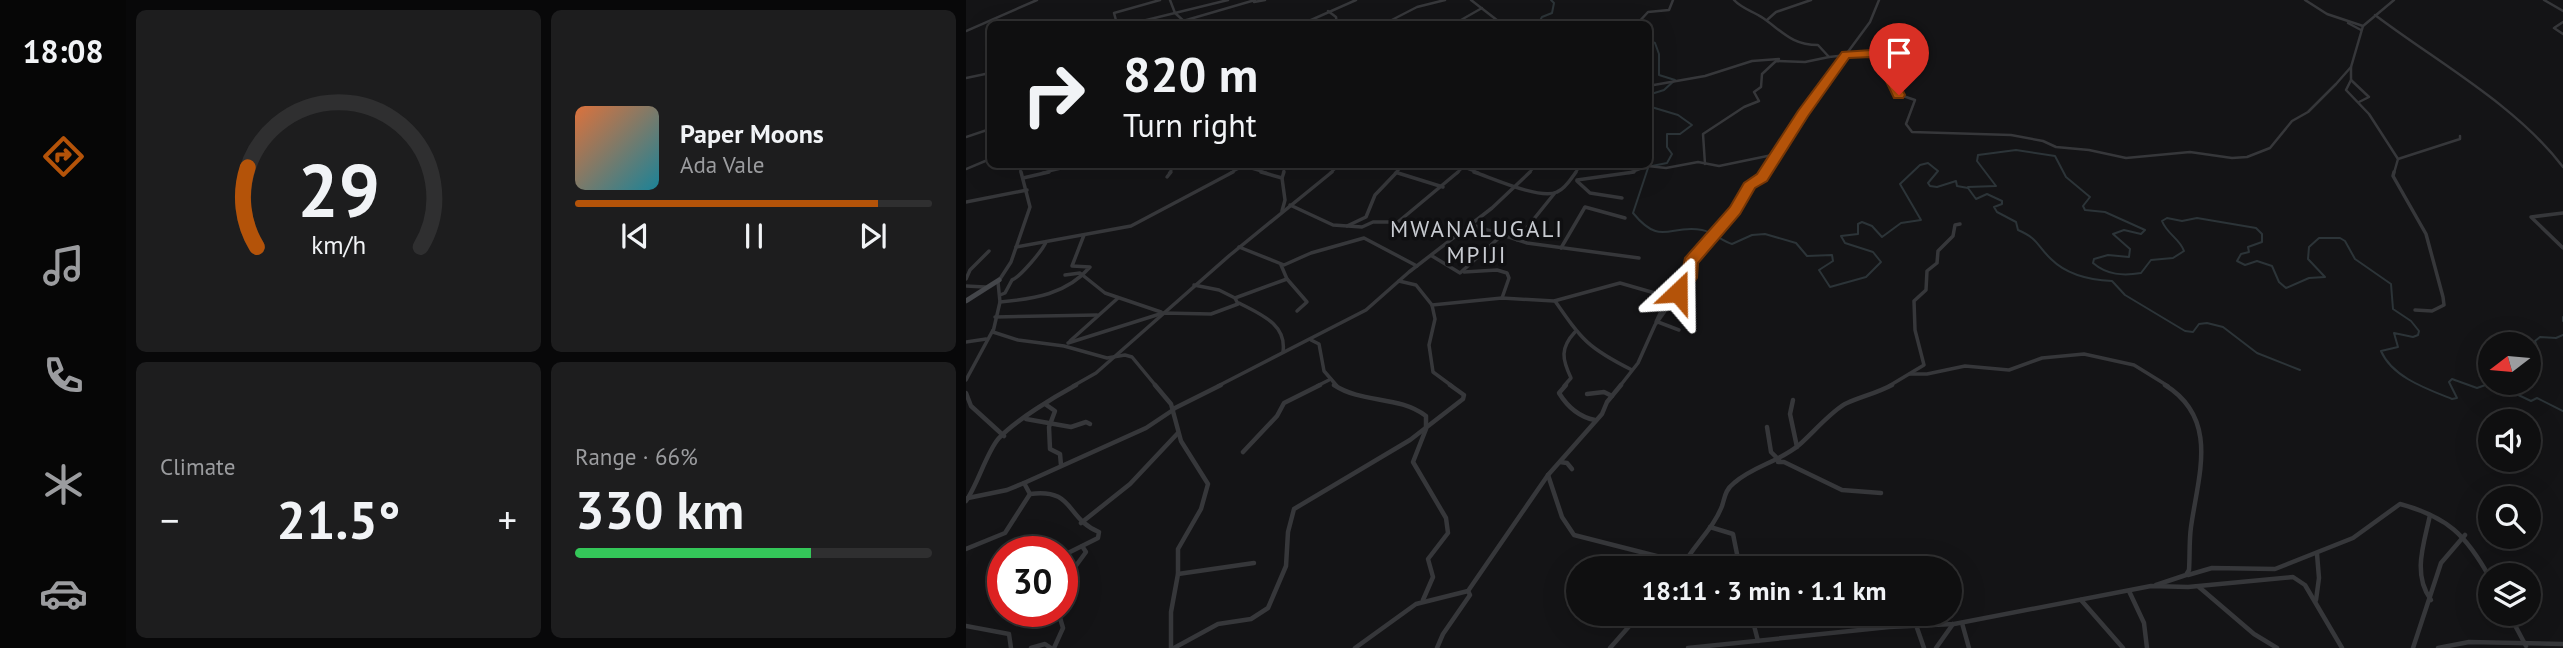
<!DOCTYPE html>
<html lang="en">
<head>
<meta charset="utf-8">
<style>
  :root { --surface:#0f0f10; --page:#1d1d1e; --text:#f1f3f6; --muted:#9b9c9f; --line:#2f2f30; --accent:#b45309 }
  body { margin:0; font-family:"PT Sans",sans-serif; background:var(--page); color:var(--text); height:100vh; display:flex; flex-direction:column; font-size:26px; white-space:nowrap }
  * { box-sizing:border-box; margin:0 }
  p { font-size:23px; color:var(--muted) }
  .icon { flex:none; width:38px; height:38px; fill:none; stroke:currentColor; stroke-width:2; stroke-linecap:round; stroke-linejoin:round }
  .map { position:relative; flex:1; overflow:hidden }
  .sheet { display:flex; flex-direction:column; gap:10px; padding:10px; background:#080809; width:840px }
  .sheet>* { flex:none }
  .hud { position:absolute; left:21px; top:21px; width:665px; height:147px; border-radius:10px; box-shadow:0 7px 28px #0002,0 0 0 2px var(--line); background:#0f0f10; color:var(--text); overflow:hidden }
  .needle { width:46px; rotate:254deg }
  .buttons { position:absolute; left:1512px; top:332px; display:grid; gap:14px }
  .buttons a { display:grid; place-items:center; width:63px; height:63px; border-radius:50%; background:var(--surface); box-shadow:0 7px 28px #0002,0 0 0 2px var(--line); font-size:35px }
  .speed { position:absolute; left:21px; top:536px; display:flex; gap:14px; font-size:35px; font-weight:700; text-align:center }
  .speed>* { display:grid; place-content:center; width:91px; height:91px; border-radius:50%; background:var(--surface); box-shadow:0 7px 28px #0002,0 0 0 2px var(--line); line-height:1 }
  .speed .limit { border:10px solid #d22; background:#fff; color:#111 }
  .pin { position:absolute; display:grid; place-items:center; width:60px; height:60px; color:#fff; margin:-72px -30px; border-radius:50% 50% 50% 0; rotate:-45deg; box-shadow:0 0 7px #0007 }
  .pin .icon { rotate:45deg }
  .me { position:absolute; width:77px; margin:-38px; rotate:23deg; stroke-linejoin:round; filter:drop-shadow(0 0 5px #0008) }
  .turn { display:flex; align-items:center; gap:24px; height:147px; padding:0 21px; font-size:32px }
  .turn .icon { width:91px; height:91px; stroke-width:2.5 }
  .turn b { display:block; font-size:49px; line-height:60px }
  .big { font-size:52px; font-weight:700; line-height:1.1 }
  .sheet .card { flex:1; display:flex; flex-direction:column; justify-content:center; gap:10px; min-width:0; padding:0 24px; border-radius:10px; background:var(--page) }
  .sheet .dial { align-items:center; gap:0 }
  .dial svg { height:182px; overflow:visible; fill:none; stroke:var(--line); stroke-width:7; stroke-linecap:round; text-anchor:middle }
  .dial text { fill:var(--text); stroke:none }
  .song { display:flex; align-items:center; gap:21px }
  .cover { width:84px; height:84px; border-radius:10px; background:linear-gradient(135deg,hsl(20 70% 55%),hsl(190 70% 35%)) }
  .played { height:7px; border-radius:4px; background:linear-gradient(90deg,var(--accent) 85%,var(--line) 85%) }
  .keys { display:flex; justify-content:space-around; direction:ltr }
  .heat { display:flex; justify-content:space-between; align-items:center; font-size:38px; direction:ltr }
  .charge { height:10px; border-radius:5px; background:linear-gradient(90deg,#34c759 66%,var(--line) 0) }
  .sheet .tiles { flex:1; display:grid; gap:10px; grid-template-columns:repeat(2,1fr) }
  .trip { position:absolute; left:600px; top:556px; width:396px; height:70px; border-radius:35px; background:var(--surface); box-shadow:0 7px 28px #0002,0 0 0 2px var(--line); font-weight:700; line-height:70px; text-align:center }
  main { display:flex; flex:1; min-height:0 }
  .tab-bar { display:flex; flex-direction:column; width:126px; justify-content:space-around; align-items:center; background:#060606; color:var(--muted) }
  .tab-bar .icon { width:49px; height:49px }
  .tab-bar .selected { color:var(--accent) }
  .tab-bar b { font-size:32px; color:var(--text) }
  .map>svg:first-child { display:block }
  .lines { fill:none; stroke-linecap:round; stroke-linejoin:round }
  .stream { stroke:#2c3438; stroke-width:2 }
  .street-far2 { stroke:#36373a; stroke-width:2.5 }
  .street-far1 { stroke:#36373a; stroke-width:3.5 }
  .street { stroke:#36373a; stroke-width:4.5 }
  .secondary { stroke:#44464a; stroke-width:5 }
  .route { fill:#b45309; stroke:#753606; stroke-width:2 }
  .labels { text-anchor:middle; stroke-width:7; stroke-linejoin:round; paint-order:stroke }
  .quarter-label { font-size:23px; letter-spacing:2px; fill:#c8cbd1; stroke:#0f0f11 }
</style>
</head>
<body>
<main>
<nav class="tab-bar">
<b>18:08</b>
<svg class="icon selected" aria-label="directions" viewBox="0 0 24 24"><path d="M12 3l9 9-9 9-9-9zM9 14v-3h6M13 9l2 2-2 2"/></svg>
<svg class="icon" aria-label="music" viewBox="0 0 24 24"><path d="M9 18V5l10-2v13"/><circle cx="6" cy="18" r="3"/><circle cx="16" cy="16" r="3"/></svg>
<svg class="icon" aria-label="phone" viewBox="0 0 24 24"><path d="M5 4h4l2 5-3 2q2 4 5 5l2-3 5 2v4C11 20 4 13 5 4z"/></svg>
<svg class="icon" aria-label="climate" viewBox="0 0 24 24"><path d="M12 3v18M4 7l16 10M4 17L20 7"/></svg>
<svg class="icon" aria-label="car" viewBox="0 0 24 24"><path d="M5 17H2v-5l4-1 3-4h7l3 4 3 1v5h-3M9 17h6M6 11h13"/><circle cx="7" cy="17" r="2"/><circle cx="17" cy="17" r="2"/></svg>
</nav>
<section class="sheet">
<div class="tiles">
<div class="card dial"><svg viewBox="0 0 100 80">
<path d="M14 69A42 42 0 1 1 86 69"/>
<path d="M14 69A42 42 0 0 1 10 34" stroke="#b45309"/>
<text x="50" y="56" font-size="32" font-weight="700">29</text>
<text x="50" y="72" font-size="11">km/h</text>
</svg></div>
<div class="card">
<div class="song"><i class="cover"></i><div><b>Paper Moons</b><p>Ada Vale</p></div></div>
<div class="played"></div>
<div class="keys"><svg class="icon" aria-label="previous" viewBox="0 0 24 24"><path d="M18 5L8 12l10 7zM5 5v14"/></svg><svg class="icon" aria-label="pause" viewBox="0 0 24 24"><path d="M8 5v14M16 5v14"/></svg><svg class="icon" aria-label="next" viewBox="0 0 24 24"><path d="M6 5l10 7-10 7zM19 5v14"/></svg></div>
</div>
<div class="card"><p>Climate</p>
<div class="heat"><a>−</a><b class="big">21.5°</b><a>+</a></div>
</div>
<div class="card"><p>Range · 66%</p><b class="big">330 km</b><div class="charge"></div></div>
</div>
</section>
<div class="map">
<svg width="1597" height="648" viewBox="0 0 1597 648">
  <rect width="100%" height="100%" fill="#141416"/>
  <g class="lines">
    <!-- stream -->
    <g class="stream">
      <path d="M572,24L576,17L586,13L588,3L585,0"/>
      <path d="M682,40L689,43L693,54V75L709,80L698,90L682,95"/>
      <path d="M682,106L712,115L726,125L714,134H701V147L706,154L701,163L686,166"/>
      <path d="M682,168L667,213C695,247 703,224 736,230C747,232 756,241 766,244L786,235L799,234L830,243L841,256L866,255L867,261L853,270L864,287L900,277L915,262L907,252L879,243L875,236L892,234V224L896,222L906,226L916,237L935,223L955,220L934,184L954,165L962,163L972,171L962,183L964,186L971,187L990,181L991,186L1002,188L1010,199L1021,194L1036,201V204L1028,207L1031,212L1050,222L1052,230C1073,239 1070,245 1085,259C1101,275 1124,280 1146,281L1159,295L1219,331L1227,332L1233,324L1241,323L1257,327L1291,353L1334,370"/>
      <path d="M1002,187L1030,186L1011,161L1012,155L1050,150L1089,156L1100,177L1124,197L1117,206L1119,210L1139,212L1179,230L1175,234L1158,230L1147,234L1164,249L1163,257L1142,255L1128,259L1127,263C1141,275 1157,276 1175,273L1185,260L1207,258L1218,251C1214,239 1201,234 1196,221L1201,218L1216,221L1231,218L1290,228L1296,234V242L1282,247L1283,252L1275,254L1271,261L1279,265L1291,261L1306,266L1313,282L1320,288L1343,278L1359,277L1342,259L1343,247L1353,238H1374L1379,241L1389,259L1425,284L1427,309L1445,321L1453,331L1452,335L1447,337L1428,333L1432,347L1415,351C1426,377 1461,389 1486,399L1491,398L1483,382L1486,379L1511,388L1525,383"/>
      <path d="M1597,317V321"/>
      <path d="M1563,348L1572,350L1569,341L1574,337L1590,338L1597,335"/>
      <path d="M1527,383L1565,401L1571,398L1597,411"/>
    </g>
    <!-- street-far2 -->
    <g class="street-far2">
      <path d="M204,0L209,13L221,24"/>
      <path d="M505,0L536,24"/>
      <path d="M768,0C776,9 787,11 797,18C817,32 826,45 852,45L863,57L899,53L915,57L929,83L931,94L949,100L940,124L946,132L1045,135L1077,141L1090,147L1123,150L1160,158L1224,152L1266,158L1281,157L1304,148L1326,121L1342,112L1370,84L1385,67L1397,26L1428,0"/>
      <path d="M1339,0L1361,14L1397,26"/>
      <path d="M1578,0L1597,11"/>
      <path d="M288,2L299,0"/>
      <path d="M362,11L370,17L371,24"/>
      <path d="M1409,15C1471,62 1550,105 1597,167"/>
      <path d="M801,20L810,12L845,0"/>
      <path d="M217,21L289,0"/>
      <path d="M1597,22L1588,28L1597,34"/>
      <path d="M1382,23L1395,30"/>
      <path d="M151,24L148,13L194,0"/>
      <path d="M164,24L262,0"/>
      <path d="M336,24L390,0"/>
      <path d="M418,24L451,7L479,0"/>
      <path d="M488,24L516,8"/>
      <path d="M671,24L682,12L703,10L707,0"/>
      <path d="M0,31L71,0"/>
      <path d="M1385,67V80L1380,90L1403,114L1432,159L1428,173"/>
      <path d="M0,78L24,73"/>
      <path d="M1385,80L1403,97L1393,102"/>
      <path d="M682,86L739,76L786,61L813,59"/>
      <path d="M0,137L24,129"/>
      <path d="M1432,159L1494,139V136"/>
      <path d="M53,164L55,173"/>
      <path d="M270,164L301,173"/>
      <path d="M489,164L513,173"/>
      <path d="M739,164L737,134L778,107L793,101L788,92L795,87L796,74L810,61L839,62L863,57"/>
      <path d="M0,169L24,159"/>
      <path d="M76,173L114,164"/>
      <path d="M203,173L210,164"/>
      <path d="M264,173L276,167"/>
      <path d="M317,173L320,164"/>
      <path d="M364,173L375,164"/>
      <path d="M429,173L439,164"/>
      <path d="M491,173L497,167"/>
      <path d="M563,173L571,164"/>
      <path d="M609,173L616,164"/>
      <path d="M663,173L682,166L700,168L732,162L753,166L811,154"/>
      <path d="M799,173L836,114L904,22L913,0"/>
    </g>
    <!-- street-far1 -->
    <g class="street-far1">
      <path d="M55,172L64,207L45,262L32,282L34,302L27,332L52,340L98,346L141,358L159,355L166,357L190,386"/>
      <path d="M295,172L316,178L319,200L316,211"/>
      <path d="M508,172C526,178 574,200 591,192C599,189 605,179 610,172"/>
      <path d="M1428,172L1427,176L1460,234L1477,297L1478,305L1466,311L1449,310"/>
      <path d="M432,173L477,187"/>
      <path d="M201,177L205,172"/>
      <path d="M57,178L83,172"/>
      <path d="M316,178L318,172"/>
      <path d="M611,180L668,172"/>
      <path d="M611,181L624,193L656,198"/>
      <path d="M0,202L61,190"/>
      <path d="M324,205L367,225L396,227L407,222H432L492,172"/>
      <path d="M1597,213L1565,217L1597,248"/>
      <path d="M436,219L443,226L488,237"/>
      <path d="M506,225L561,243L673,258"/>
      <path d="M381,226L400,217L409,195L431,172"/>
      <path d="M551,240L588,194"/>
      <path d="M50,247L165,226L267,172"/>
      <path d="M273,247L318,265L345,253L398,238L451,266"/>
      <path d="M595,248L619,207L659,218"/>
      <path d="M466,256L494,273L535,236"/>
      <path d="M498,272L531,270L541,273L543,278L536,298"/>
      <path d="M99,275L114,273L139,293L195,312"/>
      <path d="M0,279L4,270L23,251"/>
      <path d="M321,279L341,302L331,311"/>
      <path d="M433,281L450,285L466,305L469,319L463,345L467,372L486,386"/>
      <path d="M228,285L253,290L269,298L321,279L315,265"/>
      <path d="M0,286L19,287"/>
      <path d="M34,295L39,293L46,280C54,277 76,251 80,242"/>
      <path d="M589,301C616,340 622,348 666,370"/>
      <path d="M34,302C68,299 101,294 124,267L106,266L118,235"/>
      <path d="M273,303C294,314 321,324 317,352"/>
      <path d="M466,305L536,298L588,301L654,283L706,298"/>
      <path d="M29,317L131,315"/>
      <path d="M690,322L696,309L705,300"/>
      <path d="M692,322L713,330"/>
      <path d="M345,340L353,344L358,371L371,386"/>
      <path d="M104,341L152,298"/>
      <path d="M0,342L20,339"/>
      <path d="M102,343L197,313L245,314L272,304L269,298"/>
      <path d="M944,374H961L999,366L1043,370L1076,358L1118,354L1168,365L1202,386"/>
      <path d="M0,380L27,330"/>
      <path d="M107,386L130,373L264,255L366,172"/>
      <path d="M252,386L400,310L443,272L526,208L564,172"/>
      <path d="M351,386L363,380"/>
      <path d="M598,386L605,378C596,359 594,348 609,332"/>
      <path d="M654,386L672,363L689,325L723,278L724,262L769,210L783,186L800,172"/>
      <path d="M923,386L958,365L949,330L948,301L960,290L961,271L971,263L972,251L987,236L989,225L994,224"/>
    </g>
    <!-- street -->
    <g class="street">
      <path d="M189,385L205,404L215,441L242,484L235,509L212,549V574L205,612V648"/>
      <path d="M368,385C397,404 432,395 460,416V429L447,462L480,518L482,533L462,559L467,577L457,600"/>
      <path d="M600,385L593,393C601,406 613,417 629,420"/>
      <path d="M0,393L5,406L38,436"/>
      <path d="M621,394L638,392L646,396"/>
      <path d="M827,400L824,414L831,447"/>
      <path d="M79,404L89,411L83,427L84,449L94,454L95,465"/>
      <path d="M207,409L255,385"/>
      <path d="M60,419L105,427L120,422L124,424"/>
      <path d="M801,427L805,452L813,460"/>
      <path d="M277,452L311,416L318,403L354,385"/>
      <path d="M594,462L601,463L606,469"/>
      <path d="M812,462H818L876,490L915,493"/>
      <path d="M582,475L596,517L608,535L718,563"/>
      <path d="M64,494C109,488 99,518 133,532L132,538L96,556"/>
      <path d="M2,498L41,490L58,483L180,428L207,410"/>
      <path d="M0,501C12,484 21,451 33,438C50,420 88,397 110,385"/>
      <path d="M1464,515C1458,544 1446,574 1465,600"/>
      <path d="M115,523L164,484L212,433"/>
      <path d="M744,527L767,534L774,569"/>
      <path d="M0,549L39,533L64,494L58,483"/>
      <path d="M715,569C726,546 747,530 756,506C759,497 759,490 768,483C787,466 813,462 833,445C846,434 867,409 881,403C897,396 911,393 926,385"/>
      <path d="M212,574L288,563"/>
      <path d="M1222,575L1246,568L1309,569L1387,538L1434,504C1482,517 1500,535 1524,578"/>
      <path d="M1190,585L1220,575L1223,570C1224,556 1223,541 1225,527C1232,476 1254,419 1199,385"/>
      <path d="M1233,587L1288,634L1311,648"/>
      <path d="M1163,591L1178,623L1181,648"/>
      <path d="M1115,600L1157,648"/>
      <path d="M1350,600L1353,578L1351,554"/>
      <path d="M96,602L109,567L120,552L116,546"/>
      <path d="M785,614L792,641"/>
      <path d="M1543,614L1560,646"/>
      <path d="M996,623L1003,648"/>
      <path d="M950,625L958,648"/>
      <path d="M0,626L43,634L45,648"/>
      <path d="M65,648L79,644L85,648"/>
      <path d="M88,648L97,628L92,611"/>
      <path d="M208,648L252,624L285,619L302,608L320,566L322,532L328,509L444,440L497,399L498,395L484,385"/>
      <path d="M389,648L450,604L502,591L582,475L636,414L641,402L655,385"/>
      <path d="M471,648L477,634L504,595L502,591"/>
      <path d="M644,648L674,614"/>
      <path d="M722,648L923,627L988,624L1185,586L1222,587L1327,577L1339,585L1376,648"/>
      <path d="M970,648L987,624"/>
      <path d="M1447,648L1475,563L1499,535"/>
      <path d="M1472,648L1503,642L1597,644"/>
    </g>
    <!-- secondary -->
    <path class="secondary" d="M0,301L33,280"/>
  </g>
  <!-- route -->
  <path class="route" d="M906,50L919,55L939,95L937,98H928L910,60L905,57L883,58L842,116L801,181L789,188L774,214L732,263L731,278L717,296H706L704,292L715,277L719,258L764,207L778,183L791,174L832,111L876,52Z"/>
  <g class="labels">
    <!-- quarter labels -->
    <g class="quarter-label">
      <text x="511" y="237">MWANALUGALI<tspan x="511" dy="26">MPIJI</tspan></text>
    </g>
  </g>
</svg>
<div class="buttons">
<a><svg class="needle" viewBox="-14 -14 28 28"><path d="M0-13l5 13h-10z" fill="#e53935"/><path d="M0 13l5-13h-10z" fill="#9b9c9f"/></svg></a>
<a><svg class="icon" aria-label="sound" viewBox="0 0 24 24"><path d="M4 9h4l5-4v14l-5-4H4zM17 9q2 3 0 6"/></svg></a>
<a><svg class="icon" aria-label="search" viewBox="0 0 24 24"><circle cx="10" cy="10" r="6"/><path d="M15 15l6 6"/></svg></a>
<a><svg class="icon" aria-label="layers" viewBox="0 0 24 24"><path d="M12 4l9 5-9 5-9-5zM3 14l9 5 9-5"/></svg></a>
</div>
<div class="speed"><div class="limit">30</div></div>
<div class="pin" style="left:933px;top:95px;background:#d93025"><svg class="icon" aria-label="arrive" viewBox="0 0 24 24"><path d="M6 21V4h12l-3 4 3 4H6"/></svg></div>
<svg class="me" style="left:712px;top:292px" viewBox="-20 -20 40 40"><path d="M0-17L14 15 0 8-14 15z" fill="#b45309" stroke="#fff" stroke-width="4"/></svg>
<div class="trip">18:11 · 3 min · 1.1 km</div>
<div class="hud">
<div class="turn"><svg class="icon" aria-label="right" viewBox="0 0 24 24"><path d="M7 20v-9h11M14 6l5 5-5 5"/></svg><div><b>820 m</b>Turn right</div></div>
</div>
</div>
</main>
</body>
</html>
